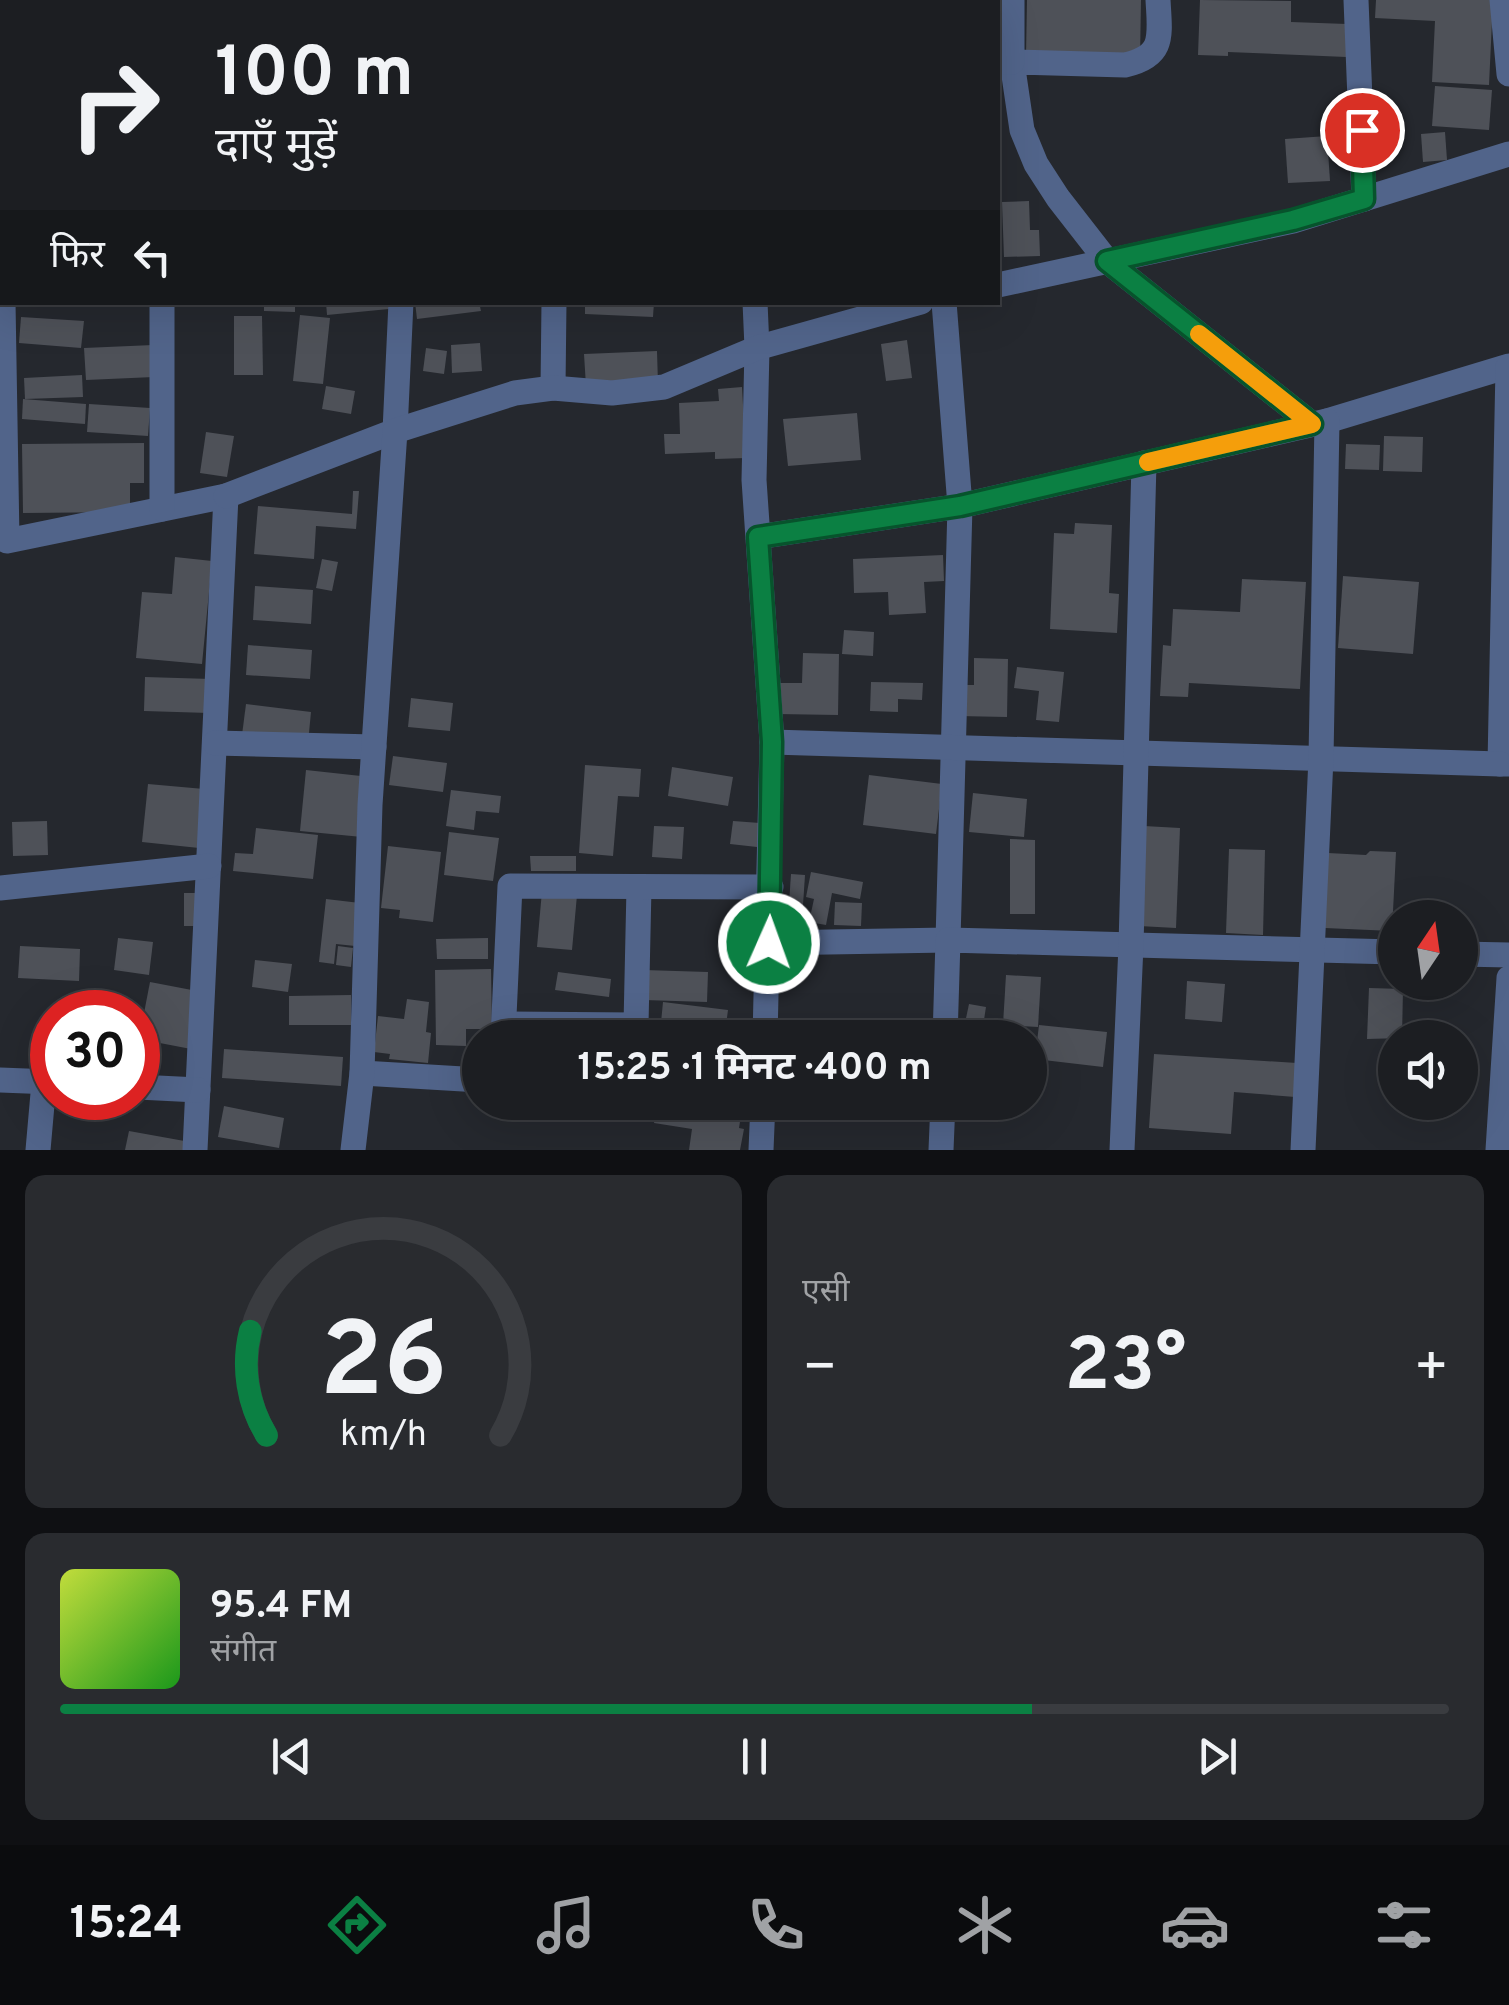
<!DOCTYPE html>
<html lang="hi">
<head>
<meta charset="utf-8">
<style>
  :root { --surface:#1c1e22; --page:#292b2f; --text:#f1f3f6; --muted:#a0a2a5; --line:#3a3c40; --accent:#0b8043 }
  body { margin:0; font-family:Overpass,"Noto Sans Devanagari",sans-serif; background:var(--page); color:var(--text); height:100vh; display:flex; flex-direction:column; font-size:38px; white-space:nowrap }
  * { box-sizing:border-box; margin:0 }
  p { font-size:32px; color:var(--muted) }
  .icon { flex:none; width:55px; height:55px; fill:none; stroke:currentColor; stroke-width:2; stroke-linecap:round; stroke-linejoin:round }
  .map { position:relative; height:1150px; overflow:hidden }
  .panel { display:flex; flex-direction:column; gap:25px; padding:25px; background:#0f1013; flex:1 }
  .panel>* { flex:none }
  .banner { position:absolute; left:0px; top:0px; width:1000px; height:305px; box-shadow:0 10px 40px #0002,0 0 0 2px var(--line); background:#1c1e22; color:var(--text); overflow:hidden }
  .needle { width:65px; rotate:13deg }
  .controls { position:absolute; left:1378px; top:900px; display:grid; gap:20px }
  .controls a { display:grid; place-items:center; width:100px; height:100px; border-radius:50%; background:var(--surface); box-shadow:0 10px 40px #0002,0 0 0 2px var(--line); font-size:50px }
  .speed { position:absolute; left:30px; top:990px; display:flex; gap:20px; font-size:50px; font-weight:700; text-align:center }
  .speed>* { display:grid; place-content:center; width:130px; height:130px; border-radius:50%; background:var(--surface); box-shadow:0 10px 40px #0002,0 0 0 2px var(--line); line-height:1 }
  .speed .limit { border:15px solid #d22; background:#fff; color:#111 }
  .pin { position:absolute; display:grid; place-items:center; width:85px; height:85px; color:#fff; margin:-42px; border:5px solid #fff; border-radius:50%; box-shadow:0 2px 10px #0007 }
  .me { position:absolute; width:110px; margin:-55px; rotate:2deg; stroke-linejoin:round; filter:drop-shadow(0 0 8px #0008) }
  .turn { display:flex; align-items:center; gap:35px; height:210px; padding:0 50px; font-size:45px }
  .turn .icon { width:130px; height:130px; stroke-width:2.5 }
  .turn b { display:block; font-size:70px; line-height:85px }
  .then { display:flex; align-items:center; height:95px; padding:0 50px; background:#0003; gap:20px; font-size:38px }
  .big { font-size:75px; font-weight:700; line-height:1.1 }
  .panel .tile { flex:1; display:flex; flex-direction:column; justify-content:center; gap:15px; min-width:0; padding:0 35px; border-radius:20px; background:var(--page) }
  .panel .dial { align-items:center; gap:0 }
  .dial svg { height:260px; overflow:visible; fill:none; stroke:var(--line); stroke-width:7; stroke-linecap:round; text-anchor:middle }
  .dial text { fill:var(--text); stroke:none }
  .song { display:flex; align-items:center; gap:30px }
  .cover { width:120px; height:120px; border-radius:15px; background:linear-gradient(135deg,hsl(70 70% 55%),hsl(120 70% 35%)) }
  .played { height:10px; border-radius:5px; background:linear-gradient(90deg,var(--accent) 70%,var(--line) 70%) }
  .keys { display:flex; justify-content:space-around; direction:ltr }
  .heat { display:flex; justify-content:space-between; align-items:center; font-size:55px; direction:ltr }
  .panel .tiles { flex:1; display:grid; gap:25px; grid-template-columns:1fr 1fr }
  .tile:last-child { grid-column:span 2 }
  .trip { position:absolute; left:462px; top:1020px; width:585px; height:100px; border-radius:50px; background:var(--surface); box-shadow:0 10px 40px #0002,0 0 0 2px var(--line); font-weight:700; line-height:100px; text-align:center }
  .tab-bar { display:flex; height:160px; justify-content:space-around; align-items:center; background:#0b0c0e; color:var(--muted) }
  .tab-bar .icon { width:70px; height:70px }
  .tab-bar .active { color:var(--accent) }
  .tab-bar b { font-size:45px; color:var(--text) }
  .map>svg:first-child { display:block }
  .building { fill:#4e5158 }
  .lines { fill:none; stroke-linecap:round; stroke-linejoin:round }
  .street { stroke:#51648a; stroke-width:25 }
  .route-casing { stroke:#07532c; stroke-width:25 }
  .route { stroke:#0b8043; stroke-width:18 }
  .slow { stroke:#f59e0b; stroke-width:18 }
</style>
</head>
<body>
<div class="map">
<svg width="1509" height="1150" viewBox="0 0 1509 1150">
  <rect width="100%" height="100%" fill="#25282e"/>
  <!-- building -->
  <g class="building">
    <path d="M1027,0H1141L1140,58L1026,56Z"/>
    <path d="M1200,0L1291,1V22L1347,24L1346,57L1228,52V56L1198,55Z"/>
    <path d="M1376,0H1493L1489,85L1432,82L1435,21L1375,18Z"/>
    <path d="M1435,86L1492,90L1489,130L1432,126Z"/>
    <path d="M1445,132L1447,160L1423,162L1421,134Z"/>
    <path d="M1327,136L1330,181L1288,183L1285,139Z"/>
    <path d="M1029,201L1030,230H1039L1040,256L1004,257L1002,202Z"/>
    <path d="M264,302H295V312L264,311Z"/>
    <path d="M326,302H389V309L327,315Z"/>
    <path d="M415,302H479L481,311L417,319Z"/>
    <path d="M585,302H654L653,317L585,314Z"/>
    <path d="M300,315L330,318L323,384L293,381Z"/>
    <path d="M234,316H262L263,375H234Z"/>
    <path d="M21,317L84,321L81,348L19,343Z"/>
    <path d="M907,340L912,378L886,381L881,344Z"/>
    <path d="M480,343L482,371L452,373L451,345Z"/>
    <path d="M153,345L154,377L86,380L84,348Z"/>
    <path d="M426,348L447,351L444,374L423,371Z"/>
    <path d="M657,351L658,384L586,386L584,354Z"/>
    <path d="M82,375L83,397L25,399L24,378Z"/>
    <path d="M326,386L355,391L351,414L322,409Z"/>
    <path d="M742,387L746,458L715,459V452L665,454L664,434H680L679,403L719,401L718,389Z"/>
    <path d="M23,399L86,404L85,424L22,419Z"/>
    <path d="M89,404L150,408L148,436L87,432Z"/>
    <path d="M857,413L861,460L788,466L783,419Z"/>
    <path d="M206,432L234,436L227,477L200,473Z"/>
    <path d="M1384,436L1423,437L1422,472L1383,471Z"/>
    <path d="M144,443V483H130V512L23,513L22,444Z"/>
    <path d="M1346,444L1380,445L1379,470L1345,469Z"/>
    <path d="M353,491H359L356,529L316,526L314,559L254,554L258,506L352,514Z"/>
    <path d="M1075,523L1112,525L1109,593L1119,594L1117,633L1050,629L1054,533L1074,534Z"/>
    <path d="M943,555L944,581L924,582L926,613L889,615L888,592L854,593L853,559Z"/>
    <path d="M175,557L212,561L202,664L136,658L142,592L172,594Z"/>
    <path d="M322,559L338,562L332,591L316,588Z"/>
    <path d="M1343,576L1419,582L1413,654L1338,648Z"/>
    <path d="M1242,579L1306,582L1300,689L1189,683L1188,697L1160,696L1163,645L1171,646L1173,609L1240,612Z"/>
    <path d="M255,586L313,590L311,624L253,620Z"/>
    <path d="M844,630L874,632L873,656L842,654Z"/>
    <path d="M248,645L312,650L310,679L246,675Z"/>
    <path d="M803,653L839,654L838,715L777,714L778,683H802Z"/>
    <path d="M974,658L1008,659L1007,717L958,716V685H974Z"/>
    <path d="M1017,667L1064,672L1059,722L1036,720L1039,691L1014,688Z"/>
    <path d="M145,677L211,679L209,713L144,711Z"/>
    <path d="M871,682L923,683L922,700L898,699V712L870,711Z"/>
    <path d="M411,698L453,703L450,731L408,727Z"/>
    <path d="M246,704L311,712L308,743L242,735Z"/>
    <path d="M393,756L447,763L443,792L389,785Z"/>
    <path d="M585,765L641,769L639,797L618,796L613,856L579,853Z"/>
    <path d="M672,767L733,777L728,806L668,796Z"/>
    <path d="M306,770L361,776L362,837L300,831Z"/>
    <path d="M869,775L942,784L936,834L863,825Z"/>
    <path d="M148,784L204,789L199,848L142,842Z"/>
    <path d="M451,790L501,796L499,813L476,811L474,830L446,826Z"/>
    <path d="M973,793L1027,799L1024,837L969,832Z"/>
    <path d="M47,821L48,855L13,856L12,822Z"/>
    <path d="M733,821L760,823L757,847L730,844Z"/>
    <path d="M654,826L684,827L682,859L652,857Z"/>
    <path d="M1144,826L1180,828L1176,928L1139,926Z"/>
    <path d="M256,828L318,835L313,879L233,871L235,853L253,854Z"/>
    <path d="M449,832L499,838L493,881L444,875Z"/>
    <path d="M1010,839L1035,840V914H1010Z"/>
    <path d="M388,846L441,852L433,922L399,918L400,910L381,908Z"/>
    <path d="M1229,849L1265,850L1263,935L1226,933Z"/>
    <path d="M1370,851L1396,852L1392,931L1325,928L1328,853L1366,855Z"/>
    <path d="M530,856H576V871H531Z"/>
    <path d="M811,872L863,882L860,899L832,893L826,925L809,922L814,899L806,897Z"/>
    <path d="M791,874L805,875L802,920L788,919Z"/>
    <path d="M542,891L577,895L572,950L537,947Z"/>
    <path d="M184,893H204L205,926H184Z"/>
    <path d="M326,899L360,903L355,946L336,944L334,964L319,962Z"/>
    <path d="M835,902L862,903L861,926L834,925Z"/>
    <path d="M118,938L153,942L149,975L114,970Z"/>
    <path d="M488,938V959H437L436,939Z"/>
    <path d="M20,946L80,949L79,981L18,978Z"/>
    <path d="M338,946L353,948L351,967L336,965Z"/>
    <path d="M255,960L292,964L288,992L252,987Z"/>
    <path d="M491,969L492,1029H466V1046L436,1045L435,970Z"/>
    <path d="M644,970L708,972L707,1002L644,1000Z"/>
    <path d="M558,972L611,979L609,997L555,990Z"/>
    <path d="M1006,975L1041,977L1038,1027L1003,1025Z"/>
    <path d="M1187,981L1225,984L1222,1022L1185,1019Z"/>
    <path d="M150,982L197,991L191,1049L139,1039Z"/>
    <path d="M1369,988L1403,989L1402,1038L1367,1039Z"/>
    <path d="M351,995V1025H289V996Z"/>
    <path d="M407,999L429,1002L426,1032L431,1033L428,1063L389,1059L390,1054L374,1052L378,1016L404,1019Z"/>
    <path d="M663,1002L728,1010L726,1025L749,1028L748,1038H697L660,1033Z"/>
    <path d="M969,1004L986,1007L983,1026L965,1023Z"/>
    <path d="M784,1018L858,1025L857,1038H782Z"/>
    <path d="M1039,1025L1107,1032L1103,1067L1035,1059Z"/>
    <path d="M224,1049L343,1057L341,1086L222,1078Z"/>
    <path d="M1154,1054L1297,1063L1295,1097L1234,1092L1231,1134L1149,1128Z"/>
    <path d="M514,1102H571L570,1120L513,1117Z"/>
    <path d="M658,1102H743L739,1128L744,1129L740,1150H689L692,1129L654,1123Z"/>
    <path d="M224,1106L284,1118L279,1148L218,1137Z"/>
    <path d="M129,1131L190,1142L189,1150H125Z"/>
  </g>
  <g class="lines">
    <!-- street -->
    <g class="street">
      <path d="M161,0V2"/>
      <path d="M501,0L503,2"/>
      <path d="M741,0V2"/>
      <path d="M872,0V2"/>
      <path d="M1158,0C1160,36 1165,56 1125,65L1012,62L1022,130L1036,164L1058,198L1107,261L1312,424"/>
      <path d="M1356,0L1364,199"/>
      <path d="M1502,0L1509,74"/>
      <path d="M478,2L479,0"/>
      <path d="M998,62H1012V0"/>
      <path d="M0,167L2,289"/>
      <path d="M998,285L1293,221L1509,154"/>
      <path d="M3,302L7,541L226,496L195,1150"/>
      <path d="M162,302V509"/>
      <path d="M755,302L757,348L754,480L772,742L765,1038"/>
      <path d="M944,302L960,506L1327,421L1509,366"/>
      <path d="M1508,367L1500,764H1509"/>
      <path d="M553,388L554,302"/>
      <path d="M226,496L395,431L401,302"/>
      <path d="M758,537L960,506L948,940L769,943"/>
      <path d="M772,742L1500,764"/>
      <path d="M215,743L374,747"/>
      <path d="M0,888L209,866"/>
      <path d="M1460,954L1509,955"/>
      <path d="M506,1024L636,1025L639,887"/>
      <path d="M503,1038L510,886L771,887"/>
      <path d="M945,1038L948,940L1395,952"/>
      <path d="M362,1073L480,1080"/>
      <path d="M0,1080L52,1082"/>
      <path d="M138,1087L198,1090"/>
      <path d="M38,1150L44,1082"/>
      <path d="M353,1150L362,1073L370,805L395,431L515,393L553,388L612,393L664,387L757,348L921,302"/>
      <path d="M761,1150L763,1102"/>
      <path d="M941,1150L943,1102"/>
      <path d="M1122,1150L1131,945L1144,463"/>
      <path d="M1303,1150L1321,758L1327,421"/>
      <path d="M1498,1150L1509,978"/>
    </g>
  </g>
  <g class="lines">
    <defs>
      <path id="route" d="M769,943L772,742L758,537L960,506L1312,424L1107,261L1293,220L1364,199L1362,130"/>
    </defs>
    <!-- route casing -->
    <use href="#route" class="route-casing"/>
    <!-- route -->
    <use href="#route" class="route"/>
    <!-- slow -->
    <path class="slow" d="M1148,462L1312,424L1199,334"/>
  </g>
</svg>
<div class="controls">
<a><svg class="needle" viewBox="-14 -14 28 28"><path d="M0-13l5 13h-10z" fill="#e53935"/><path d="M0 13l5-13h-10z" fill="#a0a2a5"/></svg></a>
<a><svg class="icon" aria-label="sound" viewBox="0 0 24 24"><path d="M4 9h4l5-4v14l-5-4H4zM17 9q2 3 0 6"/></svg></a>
</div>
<div class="speed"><div class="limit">30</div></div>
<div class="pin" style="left:1362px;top:130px;background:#d93025"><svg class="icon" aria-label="arrive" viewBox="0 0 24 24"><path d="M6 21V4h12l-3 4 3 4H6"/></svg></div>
<svg class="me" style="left:769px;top:943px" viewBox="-20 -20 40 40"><circle r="17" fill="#0b8043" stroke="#fff" stroke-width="3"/><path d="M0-11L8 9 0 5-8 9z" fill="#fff"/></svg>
<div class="trip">15:25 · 1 मिनट · 400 m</div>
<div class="banner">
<div class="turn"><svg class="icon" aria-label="right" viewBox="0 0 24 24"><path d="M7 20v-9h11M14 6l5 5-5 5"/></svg><div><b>100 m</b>दाएँ मुड़ें</div></div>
<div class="then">फिर<svg class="icon" aria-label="left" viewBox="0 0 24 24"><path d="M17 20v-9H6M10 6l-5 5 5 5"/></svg></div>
</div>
</div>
<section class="panel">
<div class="tiles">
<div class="tile dial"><svg viewBox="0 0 100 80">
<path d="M14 69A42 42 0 1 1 86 69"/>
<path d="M14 69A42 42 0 0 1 9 37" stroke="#0b8043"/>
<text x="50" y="56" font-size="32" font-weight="700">26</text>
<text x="50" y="72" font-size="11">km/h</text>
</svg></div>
<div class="tile"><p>एसी</p>
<div class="heat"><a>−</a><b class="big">23°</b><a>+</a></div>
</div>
<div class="tile">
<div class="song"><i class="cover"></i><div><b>95.4 FM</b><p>संगीत</p></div></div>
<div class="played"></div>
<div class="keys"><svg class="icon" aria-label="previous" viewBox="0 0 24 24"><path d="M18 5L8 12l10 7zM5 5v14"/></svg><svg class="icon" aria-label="pause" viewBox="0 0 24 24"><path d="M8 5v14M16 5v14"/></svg><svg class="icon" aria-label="next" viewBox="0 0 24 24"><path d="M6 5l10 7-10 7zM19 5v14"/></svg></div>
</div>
</div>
</section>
<nav class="tab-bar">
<b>15:24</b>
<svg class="icon active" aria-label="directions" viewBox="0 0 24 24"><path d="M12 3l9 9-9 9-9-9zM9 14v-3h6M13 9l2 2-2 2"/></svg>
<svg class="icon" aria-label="music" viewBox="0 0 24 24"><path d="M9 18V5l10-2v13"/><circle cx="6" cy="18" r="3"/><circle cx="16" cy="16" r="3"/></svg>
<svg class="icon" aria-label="phone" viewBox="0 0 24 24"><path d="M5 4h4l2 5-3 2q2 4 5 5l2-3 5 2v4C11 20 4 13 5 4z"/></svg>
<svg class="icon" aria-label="climate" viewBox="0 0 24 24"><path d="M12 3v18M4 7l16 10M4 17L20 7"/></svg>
<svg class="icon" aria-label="car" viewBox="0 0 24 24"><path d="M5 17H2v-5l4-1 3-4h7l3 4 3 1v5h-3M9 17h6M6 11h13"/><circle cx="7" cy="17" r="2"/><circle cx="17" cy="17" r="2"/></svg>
<svg class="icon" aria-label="filters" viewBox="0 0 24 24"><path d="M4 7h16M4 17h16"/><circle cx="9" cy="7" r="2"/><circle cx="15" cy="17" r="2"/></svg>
</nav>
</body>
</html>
